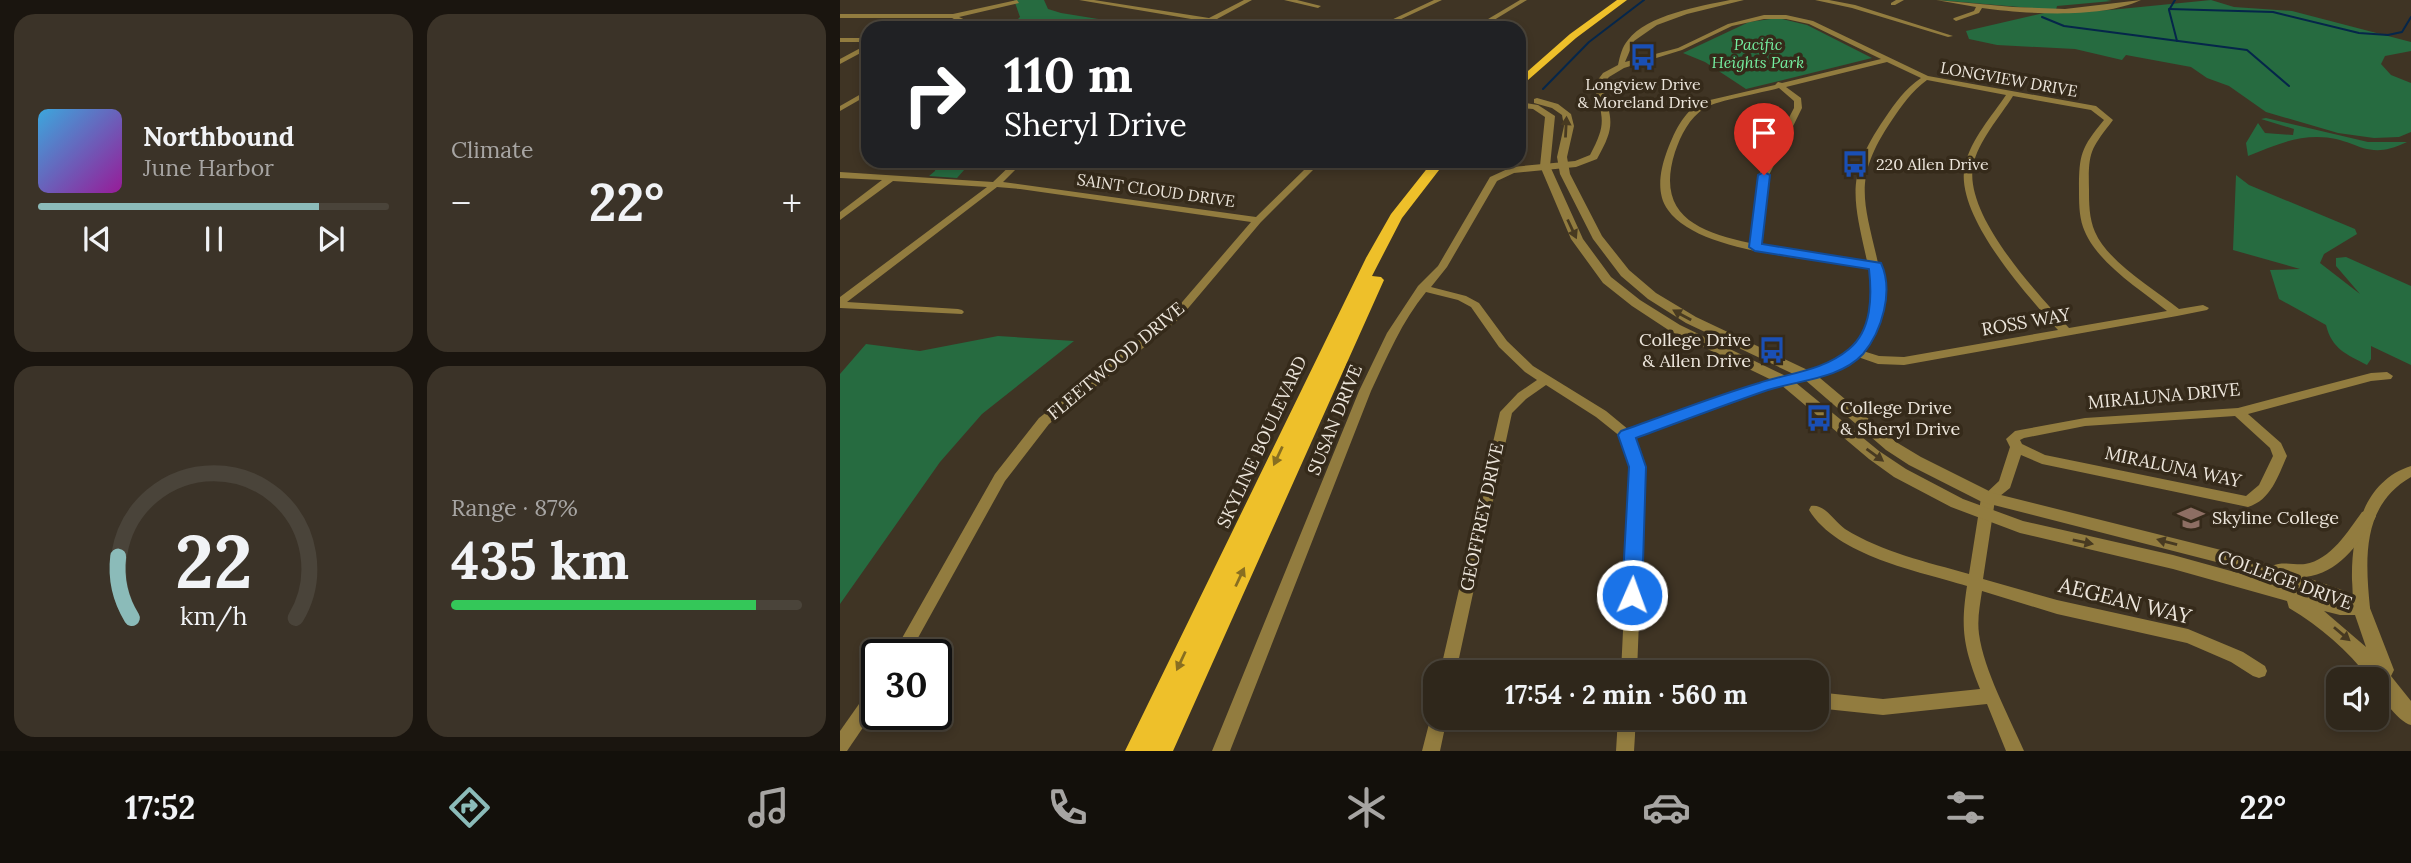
<!DOCTYPE html>
<html lang="en">
<head>
<meta charset="utf-8">
<style>
  :root { --surface:#2f271b; --page:#3b3328; --text:#f1f3f6; --muted:#a7a5a3; --line:#4a443a; --accent:#8bbbb9 }
  body { margin:0; font-family:Lora,serif; background:var(--page); color:var(--text); height:100vh; display:flex; flex-direction:column; font-size:26px; white-space:nowrap }
  * { box-sizing:border-box; margin:0 }
  p { font-size:23px; color:var(--muted) }
  .icon { flex:none; width:38px; height:38px; fill:none; stroke:currentColor; stroke-width:2; stroke-linecap:round; stroke-linejoin:round }
  .map { position:relative; flex:1; overflow:hidden }
  .drawer { display:flex; flex-direction:column; gap:14px; padding:14px; background:#1a150f; width:840px }
  .drawer>* { flex:none }
  .guide { position:absolute; left:21px; top:21px; width:665px; height:147px; border-radius:21px; box-shadow:0 4px 10px #0003,0 0 0 2px var(--line); background:#202124; color:#fff; overflow:hidden }
  .buttons { position:absolute; left:1486px; top:667px; display:grid; gap:14px }
  .buttons a { display:grid; place-items:center; width:63px; height:63px; border-radius:14px; background:var(--surface); box-shadow:0 4px 10px #0003,0 0 0 2px var(--line); font-size:35px }
  .speed { position:absolute; left:21px; top:639px; display:flex; gap:14px; font-size:35px; font-weight:700; text-align:center }
  .speed>* { display:grid; place-content:center; width:91px; height:91px; border-radius:50%; background:var(--surface); box-shadow:0 4px 10px #0003,0 0 0 2px var(--line); line-height:1 }
  .speed .limit { border:4px solid #111; border-radius:10px; background:#fff; color:#111 }
  .pin { position:absolute; display:grid; place-items:center; width:60px; height:60px; color:#fff; margin:-72px -30px; border-radius:50% 50% 50% 0; rotate:-45deg; box-shadow:0 0 7px #0007 }
  .pin .icon { rotate:45deg }
  .me { position:absolute; width:77px; margin:-38px; rotate:2deg; stroke-linejoin:round; filter:drop-shadow(0 0 5px #0008) }
  .turn { display:flex; align-items:center; gap:24px; height:147px; padding:0 28px; font-size:32px }
  .turn .icon { width:91px; height:91px; stroke-width:2.5 }
  .turn b { display:block; font-size:49px; line-height:60px }
  .big { font-size:52px; font-weight:700; line-height:1.1 }
  .drawer .card { flex:1; display:flex; flex-direction:column; justify-content:center; gap:10px; min-width:0; padding:0 24px; border-radius:21px; background:var(--page) }
  .drawer .dial { align-items:center; gap:0 }
  .dial svg { height:182px; overflow:visible; fill:none; stroke:var(--line); stroke-width:7; stroke-linecap:round; text-anchor:middle }
  .dial text { fill:var(--text); stroke:none }
  .song { display:flex; align-items:center; gap:21px }
  .cover { width:84px; height:84px; border-radius:10px; background:linear-gradient(135deg,hsl(200 70% 55%),hsl(300 70% 35%)) }
  .played { height:7px; border-radius:4px; background:linear-gradient(90deg,var(--accent) 80%,var(--line) 80%) }
  .keys { display:flex; justify-content:space-around; direction:ltr }
  .heat { display:flex; justify-content:space-between; align-items:center; font-size:38px; direction:ltr }
  .charge { height:10px; border-radius:5px; background:linear-gradient(90deg,#34c759 87%,var(--line) 0) }
  .drawer .tiles { flex:1; display:grid; gap:14px; grid-template-columns:repeat(2,1fr) }
  .trip { position:absolute; left:583px; top:660px; width:406px; height:70px; border-radius:21px; background:var(--surface); box-shadow:0 4px 10px #0003,0 0 0 2px var(--line); font-weight:700; line-height:70px; text-align:center }
  .tabs { display:flex; height:112px; justify-content:space-around; align-items:center; background:#13100b; color:var(--muted) }
  .tabs .icon { width:49px; height:49px }
  .tabs .active { color:var(--accent) }
  .tabs b { font-size:32px; color:var(--text) }
  main { display:flex; flex:1; min-height:0 }
  .map>svg:first-child { display:block }
  .green { fill:#266b40 }
  .lines { fill:none; stroke-linecap:round; stroke-linejoin:round }
  .stream { stroke:#05264a; stroke-width:2 }
  .minor { fill:#927c3f; fill-rule:evenodd }
  .tertiary { fill:#927c3f; fill-rule:evenodd }
  .primary { fill:#eec02a; fill-rule:evenodd }
  .oneway { fill:#483a21 }
  .oneway2 { fill:#886e21 }
  .route { fill:#1a73e8; stroke:#114b97; stroke-width:2 }
  .labels { text-anchor:middle; stroke-width:7; stroke-linejoin:round; paint-order:stroke }
  .far-park-label { font-size:16px; font-style:italic; fill:#75efa0; stroke:#352a1a }
  .far-street-label { font-size:16px; fill:#ede6dc; stroke:#352a1a }
  .far-poi-label { font-size:16px; fill:#ede6dc; stroke:#352a1a }
  .street-label { font-size:18px; fill:#ede6dc; stroke:#352a1a }
  .poi-label { font-size:18px; fill:#ede6dc; stroke:#352a1a; text-anchor:start }
  .near-street-label { font-size:21px; fill:#ede6dc; stroke:#352a1a }
</style>
</head>
<body>
<main>
<section class="drawer">
<div class="tiles">
<div class="card">
<div class="song"><i class="cover"></i><div><b>Northbound</b><p>June Harbor</p></div></div>
<div class="played"></div>
<div class="keys"><svg class="icon" aria-label="previous" viewBox="0 0 24 24"><path d="M18 5L8 12l10 7zM5 5v14"/></svg><svg class="icon" aria-label="pause" viewBox="0 0 24 24"><path d="M8 5v14M16 5v14"/></svg><svg class="icon" aria-label="next" viewBox="0 0 24 24"><path d="M6 5l10 7-10 7zM19 5v14"/></svg></div>
</div>
<div class="card"><p>Climate</p>
<div class="heat"><a>−</a><b class="big">22°</b><a>+</a></div>
</div>
<div class="card dial"><svg viewBox="0 0 100 80">
<path d="M14 69A42 42 0 1 1 86 69"/>
<path d="M14 69A42 42 0 0 1 8 42" stroke="#8bbbb9"/>
<text x="50" y="56" font-size="32" font-weight="700">22</text>
<text x="50" y="72" font-size="11">km/h</text>
</svg></div>
<div class="card"><p>Range · 87%</p><b class="big">435 km</b><div class="charge"></div></div>
</div>
</section>
<div class="map">
<svg width="1571" height="751" viewBox="0 0 1571 751">
  <rect width="100%" height="100%" fill="#3f3424"/>
  <!-- green -->
  <g class="green">
    <path d="M174,0H204L208,9L221,13L314,28H169L180,17Z"/>
    <path d="M1098,0H1266L1272,1L1217,6L1216,10Z"/>
    <path d="M1371,0L1394,7L1452,11L1571,42V51L1545,56L1541,64L1551,75L1571,83V132L1559,137L1534,138L1498,133L1426,112L1389,86L1367,78L1351,67L1286,55L1282,60L1235,49L1157,45L1129,39L1126,31L1204,13L1270,10Z"/>
    <path d="M938,18L967,25L1032,58L906,89L865,62L843,53L909,22Z"/>
    <path d="M1426,118L1528,142H1567C1524,163 1518,137 1477,137C1452,137 1431,147 1408,156L1406,143L1418,123L1425,133L1453,135L1454,129L1421,119Z"/>
    <path d="M96,161H132L117,178L89,176L95,171Z"/>
    <path d="M1396,175L1409,185L1515,229L1517,234L1484,254L1480,263L1520,294L1496,266V258L1506,257L1571,286V365L1531,346V359L1527,365C1506,354 1492,349 1486,325L1439,299L1430,270L1460,269L1393,250Z"/>
    <path d="M158,336L234,341L142,414L100,462L0,604V374L26,344L80,351Z"/>
  </g>
  <g class="lines">
    <!-- stream -->
    <g class="stream">
      <path d="M1335,0L1329,10L1337,41"/>
      <path d="M1329,9L1433,12L1519,33L1548,35L1562,32L1571,17"/>
      <path d="M1202,17L1224,26L1407,50L1449,86"/>
      <path d="M703,89L749,42L804,0"/>
    </g>
    <!-- minor -->
    <g class="minor">
      <path d="M177,0L179,3L119,17L132,23L131,28H125L126,25L112,18H0V14H113Z"/>
      <path d="M239,0H254L369,18L404,0H412L377,19L421,28C405,28 390,23 374,23C366,23 360,28 352,28L363,21Z"/>
      <path d="M444,0H457L481,6L478,8Z"/>
      <path d="M594,0H602L542,28H534Z"/>
      <path d="M680,0H687L641,28H633Z"/>
      <path d="M890,0H904L847,14L817,25L794,41L785,62L838,48L888,24L924,15H946L973,21L1088,76L1256,106L1273,120C1251,149 1248,151 1249,189C1249,203 1249,218 1255,232C1268,262 1313,288 1339,309L1363,305L1369,308L1367,310L1337,316L1064,365L1038,364L1018,357L988,373L927,390L794,437L805,467L797,672H781L791,467L781,437L756,417L706,385L686,399L672,413L616,672H600L660,412L678,393L697,380L685,372L659,347L631,307L618,300L586,292C562,321 547,357 531,391L390,751H372L519,391L547,333L578,286L598,266L650,177L672,167L735,161L750,155C767,123 763,119 754,85L763,73L778,65C780,56 782,47 788,40C807,15 860,6 890,0ZM924,19H946L969,24L1041,59L942,83L938,82L935,85C917,89 900,93 883,97C876,99 868,100 862,102C843,111 833,135 826,154C820,171 816,194 828,210C859,254 977,259 1029,268C1035,297 1034,325 1013,348C989,374 947,375 915,385C872,399 831,415 789,430L766,411L693,366L667,341L639,303L626,296L591,287L607,267L657,181L674,173L736,167L757,159C776,125 772,121 762,85L769,77L784,68L842,50L892,26ZM1047,62L1081,78C1065,89 1055,103 1045,118C1005,176 1013,197 1027,261L920,245L929,175L962,108L961,98L946,87ZM1087,80L1166,95C1152,116 1131,139 1125,165C1113,214 1187,295 1218,330L1064,357L1039,356L1023,351C1045,324 1047,301 1039,268L1041,266L1038,263C1024,200 1012,179 1052,120C1062,105 1072,91 1087,80ZM939,88L954,101V108L919,175L910,243C858,232 815,215 835,152C841,135 849,118 865,108C878,100 922,93 939,88ZM1173,96L1251,110L1264,120C1241,148 1239,154 1239,189C1239,202 1239,215 1243,227C1255,262 1300,289 1327,311L1229,328C1197,293 1124,216 1133,166C1138,141 1160,117 1173,96Z"/>
      <path d="M975,0H989L1015,5L1113,36L1108,37L1012,8Z"/>
      <path d="M1056,0H1064L1055,5H1051V3Z"/>
      <path d="M1096,0L1173,7L1225,9L1301,0C1261,19 1186,14 1142,8L1139,13L1116,21L1113,19L1114,18L1134,11L1136,7Z"/>
      <rect x="0" y="38" width="28" height="4"/>
      <path d="M28,44V49L0,64V59Z"/>
      <path d="M28,90V95L0,111V106Z"/>
      <path d="M175,161H184L163,182L416,217L464,170L431,164L427,161H446L469,165L473,161H482L421,222L339,319L209,424L165,481L69,654H53L155,474L199,418L331,315L411,222L180,189L157,187L7,302L118,309L122,310L124,312L122,314L0,308V297L147,187L53,181L0,220V212L42,180L0,178V172L153,182Z"/>
      <path d="M1547,372L1553,376L1551,379L1531,381L1408,414L1441,443L1447,456C1438,476 1431,500 1408,507L1202,464L1181,455L1170,488L1155,500L1143,579L1217,600L1348,629L1403,652L1425,666L1427,671L1425,676L1419,678L1413,676L1391,662L1347,643L1217,614L1142,591C1140,605 1137,619 1139,634C1144,671 1169,716 1184,751H1166L1147,704L1043,715L976,708V692L1043,699L1140,689C1124,648 1120,630 1127,586C1078,571 997,556 969,510L971,506C984,503 995,522 1005,529C1042,552 1087,562 1129,574L1141,498L1159,481L1170,447L1166,439L1175,431L1180,430L1245,418L1398,408L1531,373ZM1395,416L1430,448L1433,456L1419,485L1406,496L1205,455L1182,444L1180,440L1184,438L1245,426Z"/>
      <path d="M1571,466V477C1522,505 1525,558 1530,608L1528,613L1522,615L1516,613C1512,603 1513,591 1512,580C1511,535 1523,481 1571,466Z"/>
      <path d="M37,684V707L7,751H0V731L31,687Z"/>
      <path d="M595,711V718H607L600,751H582L592,712Z"/>
      <path d="M778,718H796L794,751H776Z"/>
    </g>
    <!-- tertiary -->
    <path class="tertiary" d="M697,98L718,104L731,114L734,126L727,157L730,174L762,236L789,270L816,293L856,317L974,373L1056,442L1081,457L1153,493L1393,553L1432,566C1442,561 1454,565 1465,564C1491,560 1508,531 1522,512L1528,510L1534,512L1536,516L1534,520C1516,546 1499,573 1465,577L1502,590L1528,603L1554,670L1551,676L1571,701V725C1558,722 1536,693 1536,679H1530C1507,650 1481,627 1449,608L1447,601L1333,569L1180,533L1111,507L1054,477L1029,459L940,384L830,331L792,306L763,283L731,239L700,166L705,117L693,109L679,108V102L698,105L715,116L710,166L743,239L771,277L800,300L840,325L950,378L1039,451L1066,469L1123,499L1183,521L1333,555L1456,589L1392,566L1142,502L1069,465L1046,450L964,379L846,323L808,299L781,276L753,239L720,174L717,157L724,126L722,115L712,108L694,103V99ZM1484,611L1500,615H1515L1526,647Z"/>
    <!-- primary -->
    <g class="primary">
      <path d="M777,0H787L736,38L679,88V79L730,34Z"/>
      <path d="M593,161H606L562,218L532,276L541,277L544,280L333,751H285L526,258L551,214Z"/>
    </g>
  </g>
  <!-- one-way arrows -->
  <defs><path id="oneway-solid" d="M-6-.8H1V-3.2L6.5 0L1 3.2V.8H-6Z" transform="scale(1.75)"/></defs>
  <g class="oneway">
    <use href="#oneway-solid" transform="translate(726 127) rotate(-87)"/>
    <use href="#oneway-solid" transform="translate(732 229) rotate(65)"/>
    <use href="#oneway-solid" transform="translate(842 315) rotate(-151)"/>
    <use href="#oneway-solid" transform="translate(1035 455) rotate(36)"/>
    <use href="#oneway-solid" transform="translate(1243 542) rotate(12)"/>
    <use href="#oneway-solid" transform="translate(1327 542) rotate(-165)"/>
    <use href="#oneway-solid" transform="translate(1502 634) rotate(40)"/>
  </g>
  <g class="oneway2">
    <use href="#oneway-solid" transform="translate(438 456) rotate(115)"/>
    <use href="#oneway-solid" transform="translate(400 577) rotate(-65)"/>
    <use href="#oneway-solid" transform="translate(341 661) rotate(115)"/>
  </g>
  <!-- route -->
  <path class="route" d="M924,172L930,175L922,244L1041,263C1054,291 1042,331 1023,354C1000,379 959,380 928,390C884,405 840,422 796,438L806,467L802,595L799,601H785L782,595L789,467L778,435L781,431C827,415 872,397 919,383C949,373 983,371 1009,349C1032,330 1032,296 1029,269L915,251L909,247L918,175Z"/>
  <!-- icons -->
  <defs>
    <symbol id="bus-bare" viewBox="-9 -9 18 18"><path d="M-5-6H5V4H4V6H2V4H-2V6H-4V4H-5ZM-3.5-4V0h7V-4ZM-3.5 1.2v1.5H-2V1.2ZM2 1.2v1.5H3.5V1.2Z" fill="#1a4fb4" stroke="#352a1a" stroke-width="2.5" paint-order="stroke"/></symbol>
    <symbol id="university-bare" viewBox="-9 -9 18 18"><path d="M0-5L7-2L0 1L-7-2ZM-4 1L0 2.5L4 1V4Q0 6-4 4Z" fill="#8d6e63" stroke="#352a1a" stroke-width="2.5" paint-order="stroke"/></symbol>
  </defs>
  <g fill-rule="evenodd">
    <use href="#bus-bare" x="784" y="38" width="38" height="38"/>
    <use href="#bus-bare" x="996" y="145" width="38" height="38"/>
    <use href="#bus-bare" x="913" y="331" width="38" height="38"/>
    <use href="#bus-bare" x="960" y="399" width="38" height="38"/>
    <use href="#university-bare" x="1332" y="499" width="38" height="38"/>
  </g>
  <g class="labels">
    <!-- far-park labels -->
    <g class="far-park-label">
      <text x="918" y="50">Pacific<tspan x="918" dy="18">Heights Park</tspan></text>
    </g>
    <!-- far-street labels -->
    <g class="far-street-label">
      <text transform="translate(1169 79) rotate(10)" y="6">LONGVIEW DRIVE</text>
      <text transform="translate(316 190) rotate(8)" y="6">SAINT CLOUD DRIVE</text>
    </g>
    <!-- far-poi labels -->
    <g class="far-poi-label">
      <text x="803" y="90">Longview Drive<tspan x="803" dy="18">&amp; Moreland Drive</tspan></text>
      <text x="1036" y="170" text-anchor="start">220 Allen Drive</text>
    </g>
    <!-- street labels -->
    <g class="street-label">
      <text transform="translate(1186 322) rotate(-10)" y="6">ROSS WAY</text>
      <text transform="translate(276 361) rotate(-40)" y="6">FLEETWOOD DRIVE</text>
      <text transform="translate(1324 396) rotate(-5)" y="6">MIRALUNA DRIVE</text>
      <text transform="translate(495 420) rotate(-68)" y="6">SUSAN DRIVE</text>
      <text transform="translate(422 442) rotate(-65)" y="6">SKYLINE BOULEVARD</text>
      <text transform="translate(1333 467) rotate(12)" y="6">MIRALUNA WAY</text>
      <text transform="translate(642 517) rotate(-78)" y="6">GEOFFREY DRIVE</text>
      <text transform="translate(1445 580) rotate(20)" y="6">COLLEGE DRIVE</text>
    </g>
    <!-- poi labels -->
    <g class="poi-label">
      <text x="911" y="346" text-anchor="end">College Drive<tspan x="911" dy="21">&amp; Allen Drive</tspan></text>
      <text x="1000" y="414">College Drive<tspan x="1000" dy="21">&amp; Sheryl Drive</tspan></text>
      <text x="1372" y="524">Skyline College</text>
    </g>
    <!-- near-street labels -->
    <g class="near-street-label">
      <text transform="translate(1285 601) rotate(14)" y="7">AEGEAN WAY</text>
    </g>
  </g>
</svg>
<div class="buttons">
<a><svg class="icon" aria-label="sound" viewBox="0 0 24 24"><path d="M4 9h4l5-4v14l-5-4H4zM17 9q2 3 0 6"/></svg></a>
</div>
<div class="speed"><div class="limit">30</div></div>
<div class="pin" style="left:924px;top:175px;background:#d93025"><svg class="icon" aria-label="arrive" viewBox="0 0 24 24"><path d="M6 21V4h12l-3 4 3 4H6"/></svg></div>
<svg class="me" style="left:792px;top:595px" viewBox="-20 -20 40 40"><circle r="17" fill="#1a73e8" stroke="#fff" stroke-width="3"/><path d="M0-11L8 9 0 5-8 9z" fill="#fff"/></svg>
<div class="trip">17:54 · 2 min · 560 m</div>
<div class="guide">
<div class="turn"><svg class="icon" aria-label="right" viewBox="0 0 24 24"><path d="M7 20v-9h11M14 6l5 5-5 5"/></svg><div><b>110 m</b>Sheryl Drive</div></div>
</div>
</div>
</main>
<nav class="tabs">
<b>17:52</b>
<svg class="icon active" aria-label="directions" viewBox="0 0 24 24"><path d="M12 3l9 9-9 9-9-9zM9 14v-3h6M13 9l2 2-2 2"/></svg>
<svg class="icon" aria-label="music" viewBox="0 0 24 24"><path d="M9 18V5l10-2v13"/><circle cx="6" cy="18" r="3"/><circle cx="16" cy="16" r="3"/></svg>
<svg class="icon" aria-label="phone" viewBox="0 0 24 24"><path d="M5 4h4l2 5-3 2q2 4 5 5l2-3 5 2v4C11 20 4 13 5 4z"/></svg>
<svg class="icon" aria-label="climate" viewBox="0 0 24 24"><path d="M12 3v18M4 7l16 10M4 17L20 7"/></svg>
<svg class="icon" aria-label="car" viewBox="0 0 24 24"><path d="M5 17H2v-5l4-1 3-4h7l3 4 3 1v5h-3M9 17h6M6 11h13"/><circle cx="7" cy="17" r="2"/><circle cx="17" cy="17" r="2"/></svg>
<svg class="icon" aria-label="filters" viewBox="0 0 24 24"><path d="M4 7h16M4 17h16"/><circle cx="9" cy="7" r="2"/><circle cx="15" cy="17" r="2"/></svg>
<b>22°</b>
</nav>
</body>
</html>
